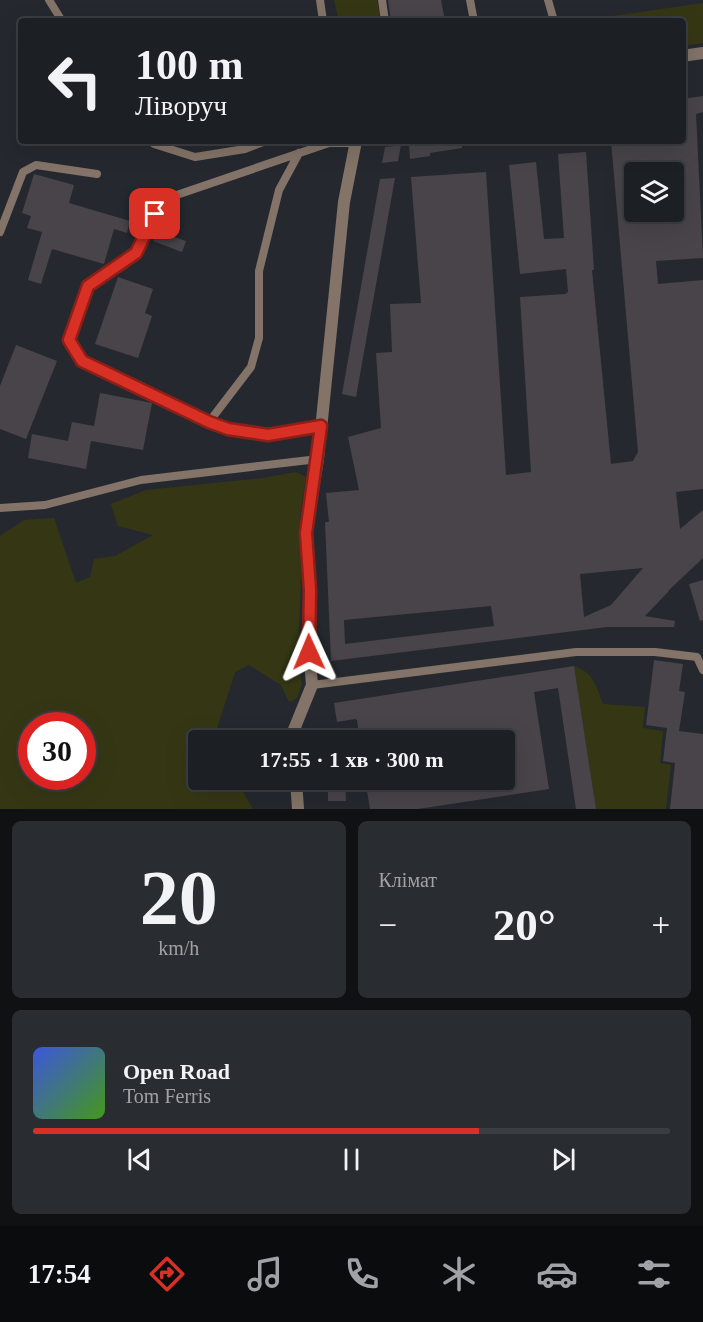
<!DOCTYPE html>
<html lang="uk">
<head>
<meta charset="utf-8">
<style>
  :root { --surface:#1c1f23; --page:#292c30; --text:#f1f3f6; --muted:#a0a2a6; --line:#3a3d41; --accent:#d93025 }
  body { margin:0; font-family:Georgia,serif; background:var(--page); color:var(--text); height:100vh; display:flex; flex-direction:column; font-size:22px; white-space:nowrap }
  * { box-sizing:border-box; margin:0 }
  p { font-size:20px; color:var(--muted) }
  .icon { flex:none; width:33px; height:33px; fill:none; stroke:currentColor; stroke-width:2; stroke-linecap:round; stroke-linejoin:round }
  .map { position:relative; height:809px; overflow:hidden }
  .details { display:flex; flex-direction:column; gap:12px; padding:12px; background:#0f1113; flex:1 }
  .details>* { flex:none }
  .banner { position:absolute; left:18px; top:18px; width:668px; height:126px; border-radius:6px; box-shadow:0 6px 24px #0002,0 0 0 2px var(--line); background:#1c1f23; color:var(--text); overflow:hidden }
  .buttons { position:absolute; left:624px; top:162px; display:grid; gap:12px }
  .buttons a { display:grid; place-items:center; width:60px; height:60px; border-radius:6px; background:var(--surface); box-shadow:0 6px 24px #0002,0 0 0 2px var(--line); font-size:30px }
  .speed { position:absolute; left:18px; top:712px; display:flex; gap:12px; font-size:30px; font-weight:700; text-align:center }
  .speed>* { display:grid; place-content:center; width:78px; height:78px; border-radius:50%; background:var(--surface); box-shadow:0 6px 24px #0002,0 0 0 2px var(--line); line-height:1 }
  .speed .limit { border:9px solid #d22; background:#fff; color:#111 }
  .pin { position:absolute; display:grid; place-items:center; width:51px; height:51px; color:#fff; margin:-26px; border-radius:12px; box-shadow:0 3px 9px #0006 }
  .me { position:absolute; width:66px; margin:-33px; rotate:359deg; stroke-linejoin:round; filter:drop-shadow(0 0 4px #0008) }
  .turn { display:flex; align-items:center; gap:21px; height:126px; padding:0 18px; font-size:27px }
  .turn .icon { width:78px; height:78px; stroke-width:2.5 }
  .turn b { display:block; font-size:42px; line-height:51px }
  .big { font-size:45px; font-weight:600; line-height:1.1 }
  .details .widget { flex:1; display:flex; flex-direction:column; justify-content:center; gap:9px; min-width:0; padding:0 21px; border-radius:9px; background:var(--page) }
  .details .dial { align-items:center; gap:0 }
  .dial b { font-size:78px; line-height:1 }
  .song { display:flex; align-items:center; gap:18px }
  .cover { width:72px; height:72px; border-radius:9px; background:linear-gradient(135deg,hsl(230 70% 55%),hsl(100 70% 35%)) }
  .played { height:6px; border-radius:3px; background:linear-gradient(90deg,var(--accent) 70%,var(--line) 70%) }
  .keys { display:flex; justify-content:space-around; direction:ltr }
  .heat { display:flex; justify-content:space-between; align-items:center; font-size:33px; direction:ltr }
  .details .tiles { flex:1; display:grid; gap:12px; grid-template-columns:1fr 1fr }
  .widget:last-child { grid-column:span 2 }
  .trip { position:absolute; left:188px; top:730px; width:327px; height:60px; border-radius:6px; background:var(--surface); box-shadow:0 6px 24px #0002,0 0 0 2px var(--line); font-weight:600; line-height:60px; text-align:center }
  .dock { display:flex; height:96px; justify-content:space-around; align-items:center; background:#0b0c0e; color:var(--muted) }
  .dock .icon { width:42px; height:42px }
  .dock .current { color:var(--accent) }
  .dock b { font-size:27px; color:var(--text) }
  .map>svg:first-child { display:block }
  .green { fill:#353714; fill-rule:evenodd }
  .building { fill:#484449; fill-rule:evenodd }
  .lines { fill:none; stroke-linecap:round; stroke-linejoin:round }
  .lane { stroke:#837368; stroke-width:8 }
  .street { stroke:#837368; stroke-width:12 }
  .route-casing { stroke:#8d1f18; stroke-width:15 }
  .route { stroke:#d93025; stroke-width:10 }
</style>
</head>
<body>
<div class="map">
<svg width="703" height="809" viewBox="0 0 703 809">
  <rect width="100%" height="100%" fill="#25292f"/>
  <!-- green -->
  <g class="green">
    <path d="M334,0H377L381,21H339Z"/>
    <path d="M703,3V43L683,46L682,21H607L613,16Z"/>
    <path d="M296,472L306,477L300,516L301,576L298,664L302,684L297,698L289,702L281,685L249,665L235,672L214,738L217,741H198V780H236L253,809H0V536L24,520L54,518L76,583L90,577L94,559L115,556L153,535L118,526L111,504L146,490L263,478ZM32,726H82V777H32Z"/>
    <path d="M574,666C594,673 596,686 603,704L645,707L643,728L663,731L660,763L671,765L666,809H596Z"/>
  </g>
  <!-- building -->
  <g class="building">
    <path d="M388,0H441L445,21H391Z"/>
    <path d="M703,96V112L696,114L703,258L656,261L658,284L703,280V489L676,492L680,529L703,510V558L668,591H669L645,616L675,621L674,627H607L331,661L325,522H329L326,493L359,490L348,437L381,428L376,353L392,352L390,304L421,303L411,177L486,172L506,475L531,472L520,297L565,294L568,292L566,269L520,274L509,165L536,162L544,239L564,238L558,154L586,152L594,270H592L611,464L633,461L638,452L611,141H682V99ZM634,172H674V212H634ZM643,568L611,605L584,617L580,574ZM491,606L494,626L345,644L344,620Z"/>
    <path d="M425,141H462V148L430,153V156L410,159L409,144Z"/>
    <path d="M401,145L398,161L382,163L385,147Z"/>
    <path d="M34,174L74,185L69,203L130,221L127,233L114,229L104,264L52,249L41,284L28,280L42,232L27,228L31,216L22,213Z"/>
    <path d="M395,178L356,397L342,394L380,179Z"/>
    <path d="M157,231L186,241L182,252L153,241Z"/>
    <path d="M118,277L153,289L145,313L152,316L138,358L95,344Z"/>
    <path d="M16,345L57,361L26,439L0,429V386Z"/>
    <path d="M100,393L152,403L143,450L91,441L86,469L28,458L32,434L68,441L72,422L94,426Z"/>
    <path d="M703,580V620L700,621L689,584Z"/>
    <path d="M654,660L683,664L679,691L685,692L679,731L703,734V809H670L675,763L663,761L667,728L646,725Z"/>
    <path d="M574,666L596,809H576L558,688L534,692L549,789L418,809H370L366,785L401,780H504V741H360L357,720L355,719L337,722L334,703Z"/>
    <path d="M328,780H345L346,801H328Z"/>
  </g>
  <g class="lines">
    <!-- lane -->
    <g class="lane">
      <path d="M49,0L62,21"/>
      <path d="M320,0L323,21"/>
      <path d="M382,0L385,21"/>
      <path d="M470,0L474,21"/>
      <path d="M548,0L554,21"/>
      <path d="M151,141L154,144L195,157L245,149L266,141"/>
      <path d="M299,153L279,190L259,271V338L251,367L209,422L82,361L69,340L88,286L136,253L162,200L329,143H355"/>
      <path d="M0,232L23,172L36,165L97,174"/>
      <path d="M209,422L228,429L268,435L321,426"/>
      <path d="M0,508L45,505L141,480L318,459"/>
      <path d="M312,685L576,652H655L697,657L703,670"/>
    </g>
    <!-- street -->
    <g class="street">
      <path d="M682,56L703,53"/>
      <path d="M294,741L293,732L312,685L308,636L310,590L306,533L318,459L344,202L356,141"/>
      <path d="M296,780L298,809"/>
    </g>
  </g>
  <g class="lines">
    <defs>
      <path id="route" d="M155,214L136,253L88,286L69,340L82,361L209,422L228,429L268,435L321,426L306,533L310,590L309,652"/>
    </defs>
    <!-- route casing -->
    <use href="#route" class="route-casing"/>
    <!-- route -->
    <use href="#route" class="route"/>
  </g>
</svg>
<div class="buttons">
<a><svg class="icon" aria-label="layers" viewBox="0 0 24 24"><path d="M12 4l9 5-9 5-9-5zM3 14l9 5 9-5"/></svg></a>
</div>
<div class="speed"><div class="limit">30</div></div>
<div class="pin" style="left:155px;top:214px;background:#d93025"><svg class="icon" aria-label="arrive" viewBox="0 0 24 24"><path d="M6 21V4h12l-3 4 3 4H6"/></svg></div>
<svg class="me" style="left:309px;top:652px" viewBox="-20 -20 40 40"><path d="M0-17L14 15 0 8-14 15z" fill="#d93025" stroke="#fff" stroke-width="4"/></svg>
<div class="trip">17:55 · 1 хв · 300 m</div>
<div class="banner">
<div class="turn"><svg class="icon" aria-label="left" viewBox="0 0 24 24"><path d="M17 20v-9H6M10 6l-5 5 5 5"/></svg><div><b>100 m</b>Ліворуч</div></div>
</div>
</div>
<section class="details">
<div class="tiles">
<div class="widget dial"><b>20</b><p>km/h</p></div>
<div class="widget"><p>Клімат</p>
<div class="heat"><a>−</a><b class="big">20°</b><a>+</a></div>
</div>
<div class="widget">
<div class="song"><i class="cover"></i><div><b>Open Road</b><p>Tom Ferris</p></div></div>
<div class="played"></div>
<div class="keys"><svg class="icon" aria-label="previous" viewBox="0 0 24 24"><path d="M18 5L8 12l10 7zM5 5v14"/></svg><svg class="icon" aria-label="pause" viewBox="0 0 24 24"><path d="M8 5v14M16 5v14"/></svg><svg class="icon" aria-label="next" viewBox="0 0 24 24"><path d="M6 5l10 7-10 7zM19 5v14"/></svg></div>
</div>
</div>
</section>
<nav class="dock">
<b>17:54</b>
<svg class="icon current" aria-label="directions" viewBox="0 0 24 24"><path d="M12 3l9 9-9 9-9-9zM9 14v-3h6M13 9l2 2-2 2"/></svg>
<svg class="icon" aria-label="music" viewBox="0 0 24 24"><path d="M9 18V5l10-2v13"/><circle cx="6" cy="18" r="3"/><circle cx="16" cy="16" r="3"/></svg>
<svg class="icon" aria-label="phone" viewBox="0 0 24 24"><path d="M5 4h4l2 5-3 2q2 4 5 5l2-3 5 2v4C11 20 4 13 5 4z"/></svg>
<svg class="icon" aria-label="climate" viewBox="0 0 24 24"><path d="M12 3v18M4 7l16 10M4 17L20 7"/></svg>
<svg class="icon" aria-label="car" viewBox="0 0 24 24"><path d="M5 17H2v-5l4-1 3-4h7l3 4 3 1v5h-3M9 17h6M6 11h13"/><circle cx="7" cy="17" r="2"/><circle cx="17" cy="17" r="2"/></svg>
<svg class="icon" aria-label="filters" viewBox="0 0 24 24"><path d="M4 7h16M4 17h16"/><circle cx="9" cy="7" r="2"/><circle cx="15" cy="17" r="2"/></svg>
</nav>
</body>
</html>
